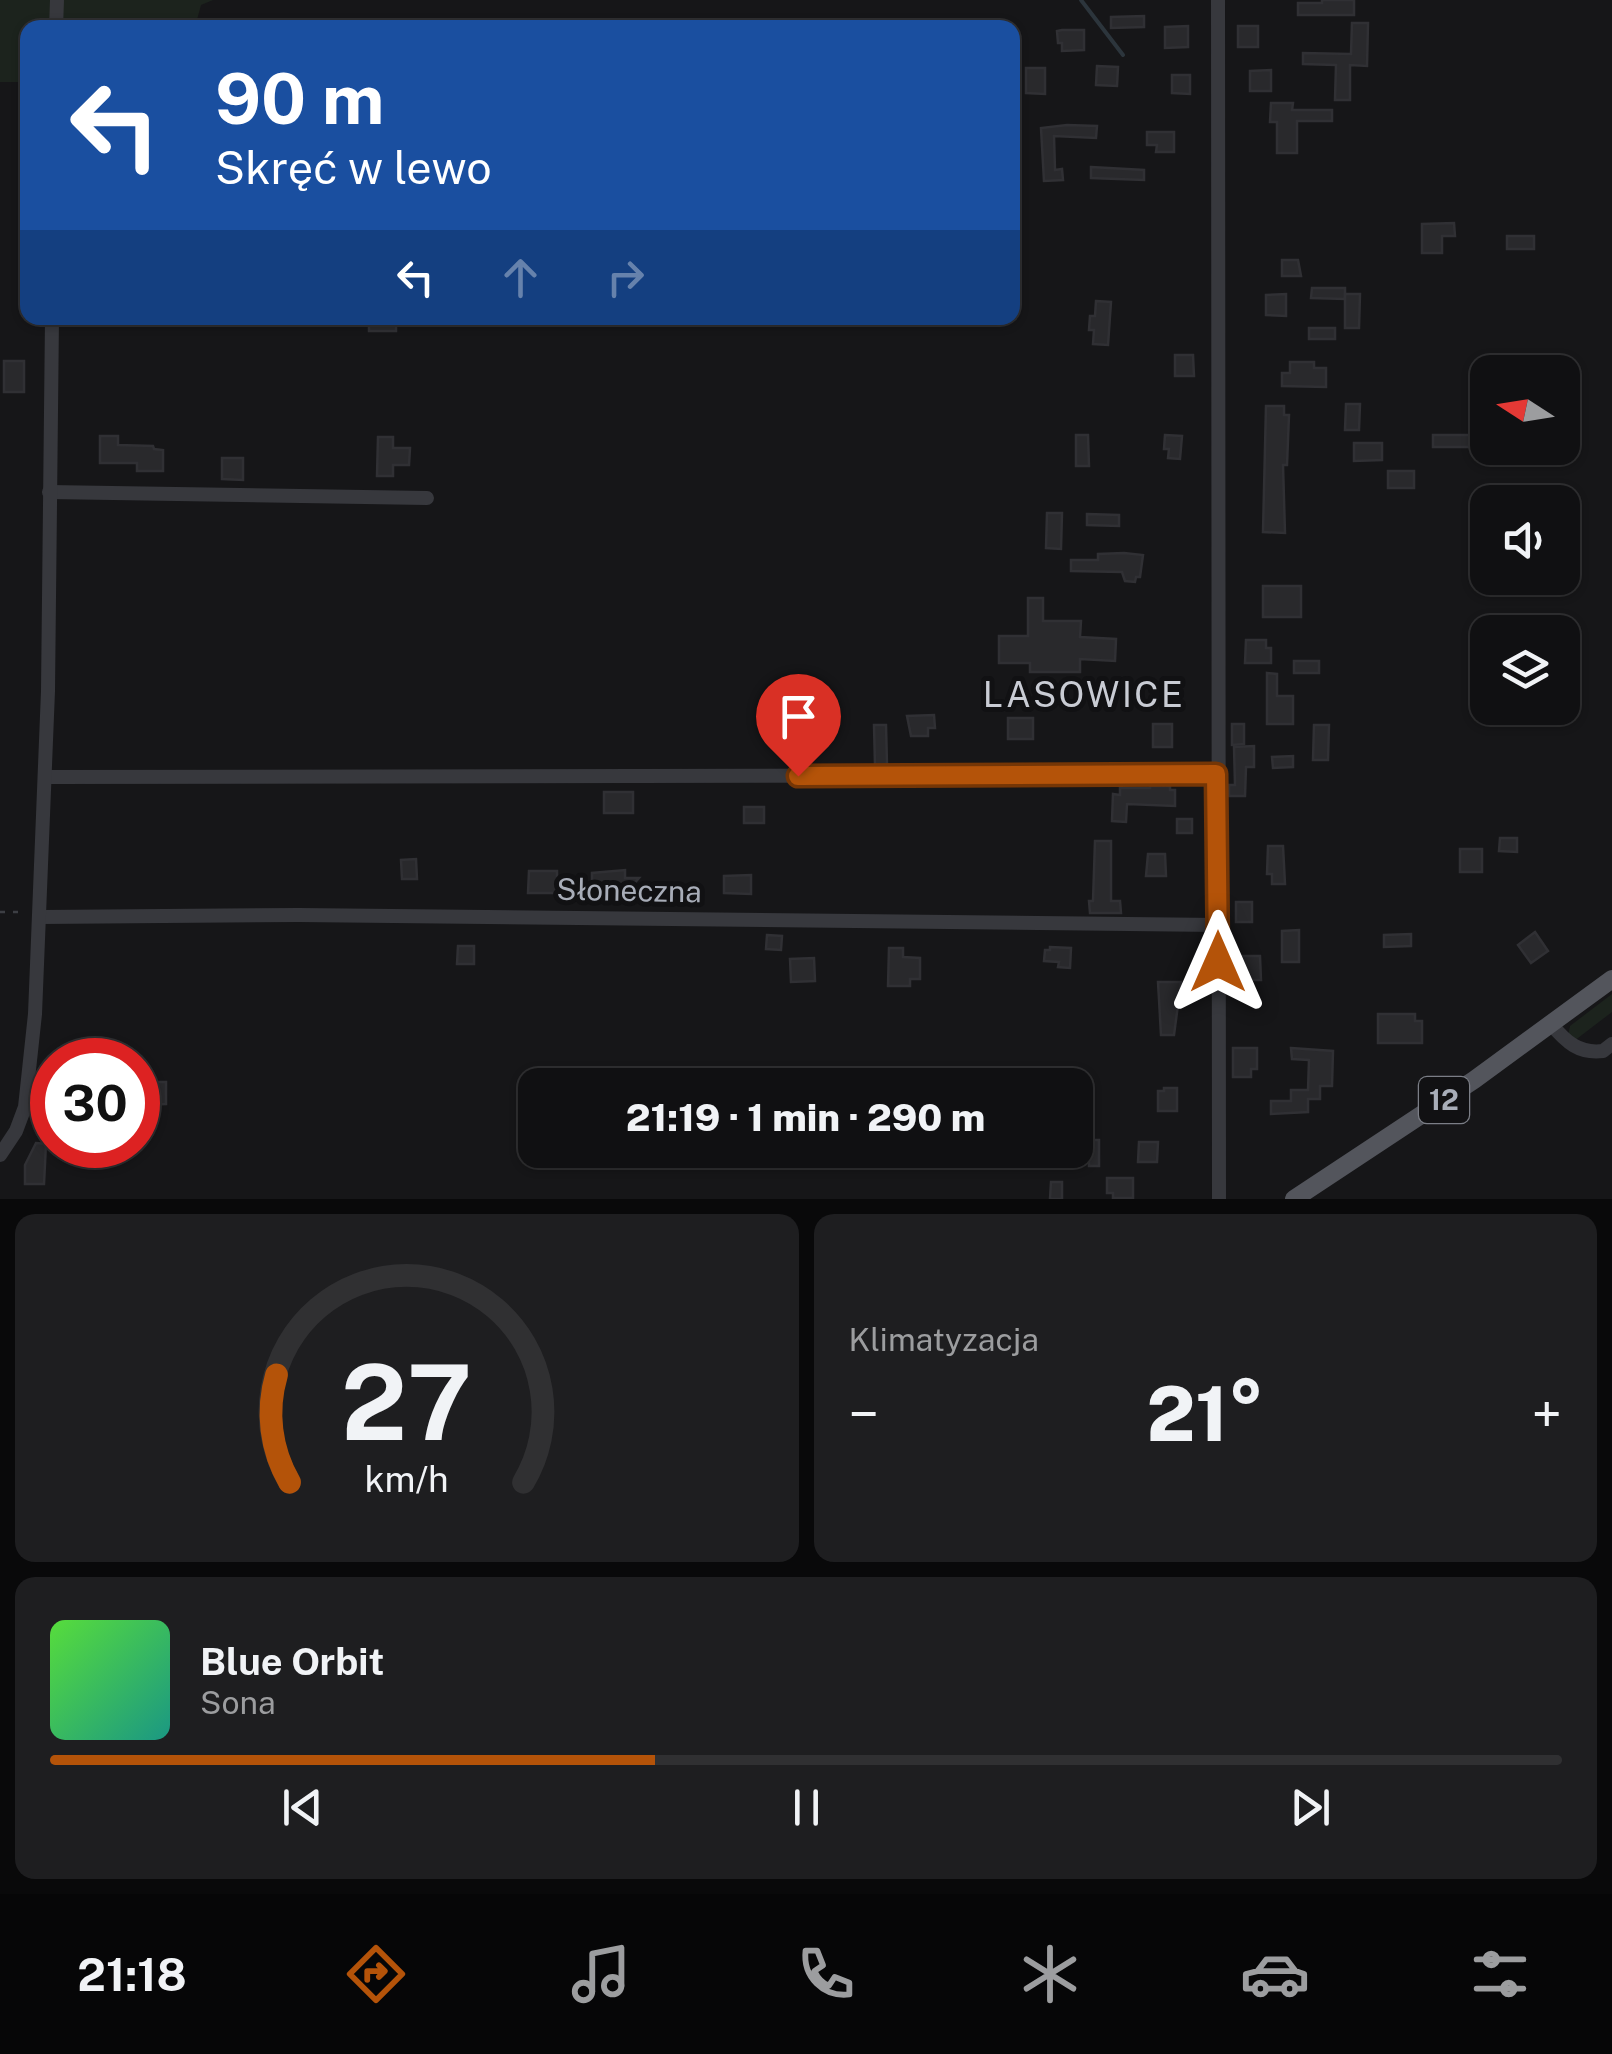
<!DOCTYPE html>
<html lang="pl">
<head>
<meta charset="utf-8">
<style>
  :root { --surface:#101012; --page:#1e1e20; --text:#f1f3f6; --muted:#9c9d9f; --line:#303032; --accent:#b45309 }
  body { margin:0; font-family:"Public Sans",sans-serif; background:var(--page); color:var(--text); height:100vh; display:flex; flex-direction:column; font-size:38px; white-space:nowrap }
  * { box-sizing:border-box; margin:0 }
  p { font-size:32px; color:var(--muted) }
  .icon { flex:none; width:55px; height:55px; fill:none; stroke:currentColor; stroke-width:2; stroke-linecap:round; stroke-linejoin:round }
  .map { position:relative; height:1199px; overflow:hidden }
  .details { display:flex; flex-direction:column; gap:15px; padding:15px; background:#09090a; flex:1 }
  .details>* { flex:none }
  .guide { position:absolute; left:20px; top:20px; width:1000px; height:305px; border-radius:20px; box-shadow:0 2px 8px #0004,0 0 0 2px var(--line); background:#1a4fa0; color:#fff; overflow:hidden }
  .needle { width:65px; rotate:282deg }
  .fabs { position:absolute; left:1470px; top:355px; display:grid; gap:20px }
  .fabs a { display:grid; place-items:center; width:110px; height:110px; border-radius:20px; background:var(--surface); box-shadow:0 2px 8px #0004,0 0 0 2px var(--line); font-size:50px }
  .speed { position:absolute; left:30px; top:1038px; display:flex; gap:20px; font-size:50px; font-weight:700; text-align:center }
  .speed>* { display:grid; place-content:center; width:130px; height:130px; border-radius:50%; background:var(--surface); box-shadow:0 2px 8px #0004,0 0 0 2px var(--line); line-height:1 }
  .speed .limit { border:15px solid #d22; background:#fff; color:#111 }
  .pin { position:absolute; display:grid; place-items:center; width:85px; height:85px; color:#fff; margin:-102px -42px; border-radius:50% 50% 50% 0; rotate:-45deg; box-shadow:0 0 10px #0007 }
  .pin .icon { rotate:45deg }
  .me { position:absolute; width:110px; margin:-55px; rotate:0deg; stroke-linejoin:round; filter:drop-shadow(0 0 8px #0008) }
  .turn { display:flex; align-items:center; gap:35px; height:210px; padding:0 30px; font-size:45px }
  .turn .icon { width:130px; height:130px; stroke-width:2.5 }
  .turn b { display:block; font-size:70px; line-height:85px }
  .lanes { display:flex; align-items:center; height:95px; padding:0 30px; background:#0003; justify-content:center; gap:50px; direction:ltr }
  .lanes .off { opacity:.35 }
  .big { font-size:75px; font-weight:800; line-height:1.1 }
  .details .card { flex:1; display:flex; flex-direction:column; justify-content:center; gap:15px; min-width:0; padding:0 35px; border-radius:20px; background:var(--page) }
  .details .dial { align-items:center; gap:0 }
  .dial svg { height:260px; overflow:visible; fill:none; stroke:var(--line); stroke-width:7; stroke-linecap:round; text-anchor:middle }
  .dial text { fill:var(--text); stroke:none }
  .song { display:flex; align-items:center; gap:30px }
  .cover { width:120px; height:120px; border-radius:15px; background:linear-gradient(135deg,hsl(110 70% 55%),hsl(170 70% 35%)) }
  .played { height:10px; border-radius:5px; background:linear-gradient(90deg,var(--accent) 40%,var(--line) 40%) }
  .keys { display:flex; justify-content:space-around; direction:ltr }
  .heat { display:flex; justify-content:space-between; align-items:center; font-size:55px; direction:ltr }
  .details .tiles { flex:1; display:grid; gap:15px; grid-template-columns:1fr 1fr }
  .card:last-child { grid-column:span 2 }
  .trip { position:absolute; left:518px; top:1068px; width:575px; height:100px; border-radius:20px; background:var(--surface); box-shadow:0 2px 8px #0004,0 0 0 2px var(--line); font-weight:800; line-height:100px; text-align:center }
  .dock { display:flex; height:160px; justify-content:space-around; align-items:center; background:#060607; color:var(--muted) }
  .dock .icon { width:70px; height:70px }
  .dock .on { color:var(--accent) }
  .dock b { font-size:45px; color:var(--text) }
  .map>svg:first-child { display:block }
  .green { fill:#1c231d }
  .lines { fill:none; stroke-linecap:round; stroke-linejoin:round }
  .stream { stroke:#2c353c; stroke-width:4 }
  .building { fill:#29292c; stroke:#303034; stroke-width:2.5 }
  .path { stroke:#3d3f44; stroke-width:2.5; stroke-dasharray:5 8; stroke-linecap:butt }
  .minor { stroke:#37383d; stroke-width:14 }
  .major { stroke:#53555c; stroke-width:18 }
  .route-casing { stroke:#753606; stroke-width:25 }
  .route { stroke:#b45309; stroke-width:18 }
  .labels { text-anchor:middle; stroke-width:10; stroke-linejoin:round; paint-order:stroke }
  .shield { fill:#111113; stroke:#7b7e86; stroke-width:2.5 }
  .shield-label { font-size:28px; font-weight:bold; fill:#a8adb8 }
  .street-label { font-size:30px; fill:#a8adb8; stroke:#111113 }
  .quarter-label { font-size:35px; letter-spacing:2.5px; fill:#c9ccd4; stroke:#111113 }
</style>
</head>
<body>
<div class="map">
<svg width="1612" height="1199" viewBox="0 0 1612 1199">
  <rect width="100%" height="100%" fill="#161618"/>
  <!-- green -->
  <g class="green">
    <path d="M0,0H213L201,5L195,27L28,28L27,82H0Z"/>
    <path d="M1612,994V1012L1574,1041L1568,1036L1570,1026Z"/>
  </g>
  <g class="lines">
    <!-- stream -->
    <path class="stream" d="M1081,0L1123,55"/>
  </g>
  <!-- building -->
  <g class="building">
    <path d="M1322,0H1354V15H1298V3H1322Z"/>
    <path d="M1144,16V27L1111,28V17Z"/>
    <path d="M1352,23H1368L1367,66L1350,65V100H1335L1336,65L1303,64V53L1351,54Z"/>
    <path d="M1188,26V47L1165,48V27Z"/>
    <rect x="1238" y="26" width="20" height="21"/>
    <path d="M1062,30H1084V50L1062,51V43H1058L1057,31Z"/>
    <path d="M1097,66L1118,67L1117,86L1096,85Z"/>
    <path d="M1026,68H1045V94L1026,93Z"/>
    <path d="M1271,70V91H1250V71Z"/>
    <path d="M1172,75H1190V94L1172,93Z"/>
    <path d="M1271,103H1293L1292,110H1332V121H1297V153H1277V122H1270Z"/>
    <path d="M1067,125L1097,126L1096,138L1054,136L1055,170L1062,169L1063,180L1044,181L1041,128Z"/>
    <path d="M1147,132H1174V152H1156L1157,145H1147Z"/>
    <path d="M1091,167L1144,170V180L1091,178Z"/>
    <path d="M1454,223L1455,236H1442V253H1422V224Z"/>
    <rect x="1507" y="236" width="27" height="13"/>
    <path d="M1282,260H1298L1301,276H1282Z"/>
    <path d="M1312,288H1345V299L1311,298Z"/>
    <path d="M1286,294V316L1266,315V295Z"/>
    <path d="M1345,294H1360L1359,328H1345Z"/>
    <path d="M1096,301L1111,302L1108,345L1093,344L1094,330H1089L1090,316H1095Z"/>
    <rect x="369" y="318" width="27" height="13"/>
    <rect x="1309" y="328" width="26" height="11"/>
    <path d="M1175,355H1193L1194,376H1175Z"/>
    <rect x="4" y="361" width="20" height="31"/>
    <path d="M1290,362H1314V368H1326V387L1282,386V373H1290Z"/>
    <path d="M1346,404H1360L1359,430H1345Z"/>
    <path d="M1266,406H1284V415H1289L1287,465H1283L1285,533L1263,532Z"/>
    <path d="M1076,435H1088L1089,466H1076Z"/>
    <path d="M1165,435L1182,436L1180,459L1168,458L1169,449H1164Z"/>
    <rect x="1433" y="435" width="51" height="12"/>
    <path d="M100,436H118V445L153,446L154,449L163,450V471H137V463H100Z"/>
    <path d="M378,437H393V448H410L409,465H393V476H377Z"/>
    <path d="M1354,443H1382V460L1354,461Z"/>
    <path d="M222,458H243V480L222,479Z"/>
    <rect x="1388" y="471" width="26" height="17"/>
    <path d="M1047,513H1062L1061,549L1046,548Z"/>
    <path d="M1087,514L1119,515V526L1087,525Z"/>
    <path d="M1124,553L1143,555L1140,577H1136L1135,582L1125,581L1122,572L1071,571V560H1098V554Z"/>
    <rect x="1263" y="586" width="38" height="31"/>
    <path d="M1028,598H1043V621H1081L1080,637L1116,639L1115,661L1080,659V672H1030V663H999V636H1028Z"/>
    <path d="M1246,640H1266V648H1271V663H1245Z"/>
    <rect x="1294" y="661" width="25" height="12"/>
    <path d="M1267,673L1277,674V696H1293V724H1267Z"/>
    <path d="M934,715L935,728H928V736H911L907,716Z"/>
    <rect x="1008" y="718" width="25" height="21"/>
    <rect x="1153" y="724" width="19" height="23"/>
    <path d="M1232,724H1244V744L1232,745Z"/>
    <path d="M874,725H886L887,765H875Z"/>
    <path d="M1314,725H1329L1328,760H1313Z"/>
    <path d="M1254,746V767H1246L1245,796H1229V785H1235L1234,747Z"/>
    <path d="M1293,756V767L1273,768L1272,757Z"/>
    <path d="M1150,786H1170V790H1175V806L1127,804L1126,822L1112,821L1113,794L1120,795V788H1150Z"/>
    <rect x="604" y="792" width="29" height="21"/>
    <rect x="744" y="807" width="20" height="16"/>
    <rect x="1177" y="819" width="15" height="14"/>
    <path d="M1500,838H1517V852L1499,851Z"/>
    <path d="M1095,841H1111V901H1120L1121,913H1090L1089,901H1093Z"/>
    <path d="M1268,846H1283L1285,884H1272V874H1267Z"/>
    <rect x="1460" y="849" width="22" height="23"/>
    <path d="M1148,854H1165L1166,876H1146Z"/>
    <path d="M416,859L417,879H402L401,860Z"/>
    <path d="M625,870V878H639L632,886L631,893L592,891V873Z"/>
    <path d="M529,871H557V893H528Z"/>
    <path d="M751,875V894L724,893V876Z"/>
    <rect x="1236" y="902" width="16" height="20"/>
    <path d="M1299,930V962H1282V931Z"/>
    <path d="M1535,932L1548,951L1531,963L1518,945Z"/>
    <path d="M1411,934V946L1384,947V935Z"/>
    <path d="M767,935L782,936L781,950L766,949Z"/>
    <path d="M458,946H474V964H457Z"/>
    <path d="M1050,947L1071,948L1070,968L1058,967L1059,962L1044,961L1045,950H1050Z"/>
    <path d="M889,948H903V957L920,958V979H910V986H888Z"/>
    <path d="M1240,956H1260L1261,980H1240Z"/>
    <path d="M814,958L815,981L791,982L790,959Z"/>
    <path d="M1158,982H1181L1174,1035H1161Z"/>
    <path d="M1378,1014H1415V1021H1422V1043H1378Z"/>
    <path d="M1233,1048H1257V1069H1251V1077H1233Z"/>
    <path d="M1291,1048L1333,1051L1332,1086H1320V1099H1308V1112L1271,1114V1101H1291V1090H1308L1309,1060L1292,1059Z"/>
    <path d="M138,1082H166V1104L138,1105Z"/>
    <path d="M1164,1088H1177V1111H1158V1091H1164Z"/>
    <rect x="1089" y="1140" width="10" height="26"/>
    <path d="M1139,1142H1158L1157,1162H1138Z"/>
    <path d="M36,1143L46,1144L44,1184H25V1165Z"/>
    <path d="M1107,1178H1133V1198H1113V1193H1107Z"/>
    <path d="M1051,1182H1062V1199H1050Z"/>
  </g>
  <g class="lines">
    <!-- path -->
    <path class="path" d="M0,912H25"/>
    <!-- minor -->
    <g class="minor">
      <path d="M1218,0L1219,1199"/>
      <path d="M56,28L57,0"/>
      <path d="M49,492L427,498"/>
      <path d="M45,777L1217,775"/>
      <path d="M41,917L299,915L1218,925"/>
      <path d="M1551,1024C1566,1042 1579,1054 1603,1051L1612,1044"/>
      <path d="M0,1155L16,1131L25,1107L35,1014L48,691L52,318"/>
    </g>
    <!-- major -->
    <path class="major" d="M1294,1199L1474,1080L1612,979"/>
  </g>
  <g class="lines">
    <defs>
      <path id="route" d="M798,776L1216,774L1218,962"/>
    </defs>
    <!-- route casing -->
    <use href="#route" class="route-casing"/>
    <!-- route -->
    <use href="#route" class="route"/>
  </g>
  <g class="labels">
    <!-- shield labels -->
    <rect class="shield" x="1419" y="1077" width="50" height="46" rx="8"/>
    <g class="shield-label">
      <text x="1444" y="1110">12</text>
    </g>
    <!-- street labels -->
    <g class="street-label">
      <text transform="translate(629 891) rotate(1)" y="10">Słoneczna</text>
    </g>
    <!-- quarter labels -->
    <g class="quarter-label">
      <text x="1084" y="707">LASOWICE</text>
    </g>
  </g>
</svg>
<div class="fabs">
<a><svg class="needle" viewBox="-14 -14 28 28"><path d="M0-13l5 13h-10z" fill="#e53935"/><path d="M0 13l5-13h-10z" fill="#9c9d9f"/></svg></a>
<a><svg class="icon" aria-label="sound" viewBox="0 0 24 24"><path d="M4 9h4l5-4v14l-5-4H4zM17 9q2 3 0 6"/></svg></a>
<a><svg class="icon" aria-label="layers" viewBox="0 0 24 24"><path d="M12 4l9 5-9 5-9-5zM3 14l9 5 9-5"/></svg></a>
</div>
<div class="speed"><div class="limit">30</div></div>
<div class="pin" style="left:798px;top:776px;background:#d93025"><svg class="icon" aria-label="arrive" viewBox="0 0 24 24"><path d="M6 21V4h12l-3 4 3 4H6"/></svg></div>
<svg class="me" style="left:1218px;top:962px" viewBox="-20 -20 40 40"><path d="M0-17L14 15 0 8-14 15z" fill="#b45309" stroke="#fff" stroke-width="4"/></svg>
<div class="trip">21:19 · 1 min · 290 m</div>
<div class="guide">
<div class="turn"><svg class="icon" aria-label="left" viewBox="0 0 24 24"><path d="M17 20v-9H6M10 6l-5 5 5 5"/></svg><div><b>90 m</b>Skręć w lewo</div></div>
<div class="lanes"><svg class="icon" aria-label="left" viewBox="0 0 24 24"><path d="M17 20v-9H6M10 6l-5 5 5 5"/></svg><svg class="icon off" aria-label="ahead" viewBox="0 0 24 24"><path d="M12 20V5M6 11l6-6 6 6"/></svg><svg class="icon off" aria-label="right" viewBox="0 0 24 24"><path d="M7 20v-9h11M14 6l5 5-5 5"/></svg></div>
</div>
</div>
<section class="details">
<div class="tiles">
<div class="card dial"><svg viewBox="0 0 100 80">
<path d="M14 69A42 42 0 1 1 86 69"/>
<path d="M14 69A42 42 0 0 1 10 36" stroke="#b45309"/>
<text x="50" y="56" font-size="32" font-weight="700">27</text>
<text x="50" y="72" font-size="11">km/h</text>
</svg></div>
<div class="card"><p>Klimatyzacja</p>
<div class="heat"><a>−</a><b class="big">21°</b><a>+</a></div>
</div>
<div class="card">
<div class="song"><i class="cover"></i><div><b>Blue Orbit</b><p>Sona</p></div></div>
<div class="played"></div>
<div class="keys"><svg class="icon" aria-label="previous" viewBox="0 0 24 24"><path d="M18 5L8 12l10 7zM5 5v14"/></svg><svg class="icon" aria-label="pause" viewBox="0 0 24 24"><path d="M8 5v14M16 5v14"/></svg><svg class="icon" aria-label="next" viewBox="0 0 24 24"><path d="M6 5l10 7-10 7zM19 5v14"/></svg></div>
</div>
</div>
</section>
<nav class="dock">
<b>21:18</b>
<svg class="icon on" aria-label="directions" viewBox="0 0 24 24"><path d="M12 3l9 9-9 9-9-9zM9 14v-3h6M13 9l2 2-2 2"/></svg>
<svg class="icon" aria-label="music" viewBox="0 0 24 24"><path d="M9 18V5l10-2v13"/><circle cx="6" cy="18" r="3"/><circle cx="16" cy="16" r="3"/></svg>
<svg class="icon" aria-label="phone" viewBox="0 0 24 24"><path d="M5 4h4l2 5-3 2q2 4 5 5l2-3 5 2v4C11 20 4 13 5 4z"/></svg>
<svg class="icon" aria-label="climate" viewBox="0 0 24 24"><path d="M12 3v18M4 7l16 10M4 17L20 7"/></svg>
<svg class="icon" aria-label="car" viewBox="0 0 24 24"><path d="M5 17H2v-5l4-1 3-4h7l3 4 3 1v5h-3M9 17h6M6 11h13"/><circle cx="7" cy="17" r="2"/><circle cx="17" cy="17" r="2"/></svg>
<svg class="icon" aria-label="filters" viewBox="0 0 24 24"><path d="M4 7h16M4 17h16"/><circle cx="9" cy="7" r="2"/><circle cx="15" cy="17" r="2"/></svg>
</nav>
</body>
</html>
